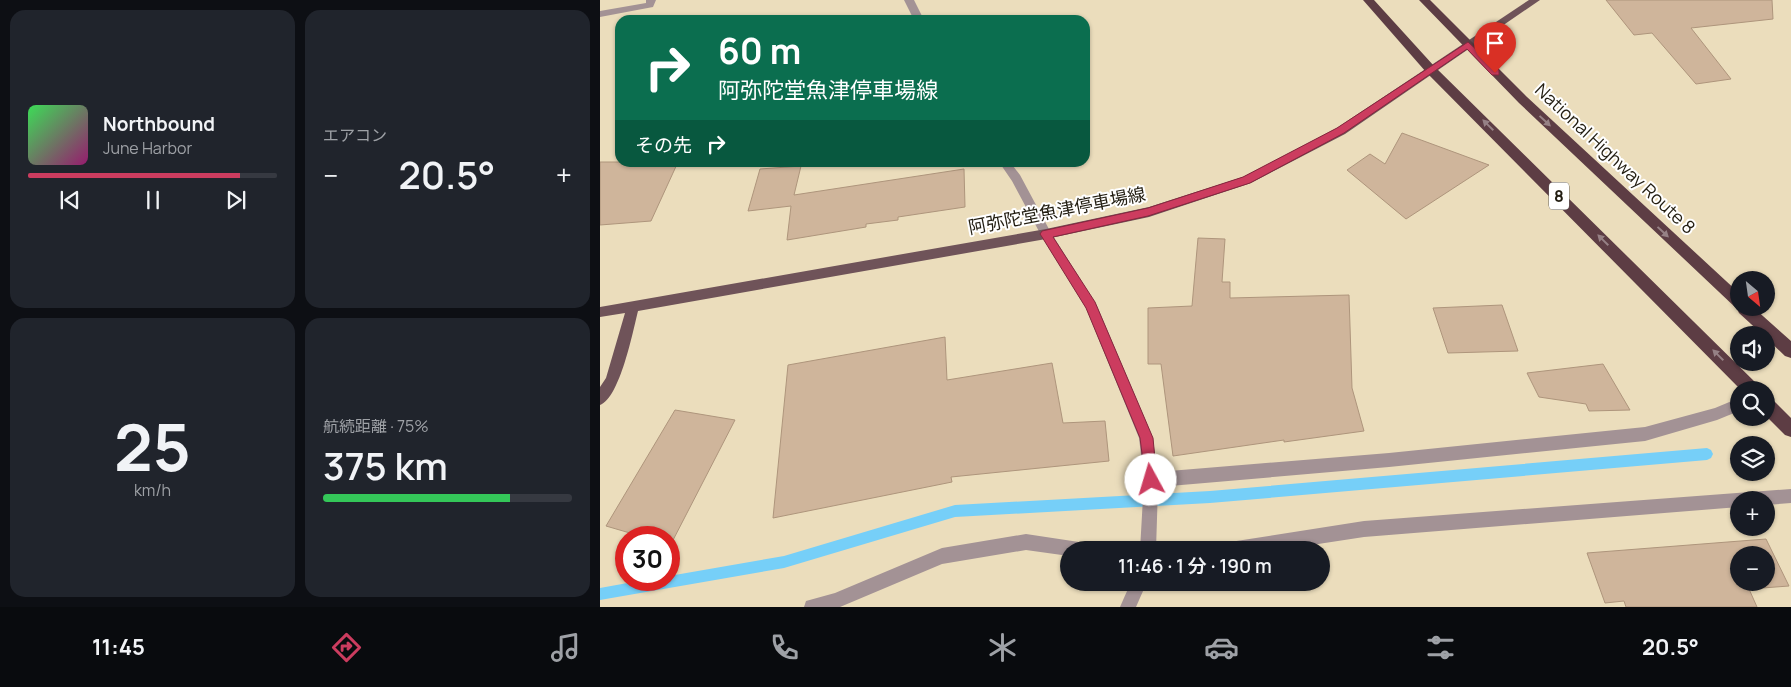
<!DOCTYPE html>
<html lang="ja">
<head>
<meta charset="utf-8">
<style>
  :root { --surface:#171b24; --page:#20242c; --text:#f1f3f6; --muted:#9ea1a6; --line:#363941; --accent:#cc3c5f }
  body { margin:0; font-family:Manrope,"Noto Sans JP",sans-serif; background:var(--page); color:var(--text); height:100vh; display:flex; flex-direction:column; font-size:19px; white-space:nowrap }
  * { box-sizing:border-box; margin:0 }
  p { font-size:16px; color:var(--muted) }
  .icon { flex:none; width:28px; height:28px; fill:none; stroke:currentColor; stroke-width:2; stroke-linecap:round; stroke-linejoin:round }
  .map { position:relative; flex:1; overflow:hidden }
  .panel { display:flex; flex-direction:column; gap:10px; padding:10px; background:#0d0f14; width:600px }
  .panel>* { flex:none }
  .guide { position:absolute; left:15px; top:15px; width:475px; height:152px; border-radius:15px; box-shadow:0 1px 4px #0004; background:#0b6e4f; color:#fff; overflow:hidden }
  .needle { width:32px; rotate:151deg }
  .tools { position:absolute; left:1130px; top:271px; display:grid; gap:10px }
  .tools a { display:grid; place-items:center; width:45px; height:45px; border-radius:50%; background:var(--surface); box-shadow:0 1px 4px #0004; font-size:25px }
  .speed { position:absolute; left:15px; top:526px; display:flex; gap:10px; font-size:25px; font-weight:700; text-align:center }
  .speed>* { display:grid; place-content:center; width:65px; height:65px; border-radius:50%; background:var(--surface); box-shadow:0 1px 4px #0004; line-height:1 }
  .speed .limit { border:8px solid #d22; background:#fff; color:#111 }
  .pin { position:absolute; display:grid; place-items:center; width:42px; height:42px; color:#fff; margin:-51px -21px; border-radius:50% 50% 50% 0; rotate:-45deg; box-shadow:0 0 5px #0007 }
  .pin .icon { rotate:45deg }
  .me { position:absolute; width:55px; margin:-28px; rotate:354deg; stroke-linejoin:round; filter:drop-shadow(0 0 4px #0008) }
  .turn { display:flex; align-items:center; gap:18px; height:105px; padding:0 20px; font-size:22px }
  .turn .icon { width:65px; height:65px; stroke-width:2.5 }
  .turn b { display:block; font-size:35px; line-height:42px }
  .then { display:flex; align-items:center; height:48px; padding:0 20px; background:#0003; gap:10px; font-size:19px }
  .big { font-size:38px; font-weight:600; line-height:1.1 }
  .panel .card { flex:1; display:flex; flex-direction:column; justify-content:center; gap:8px; min-width:0; padding:0 18px; border-radius:15px; background:var(--page) }
  .panel .dial { align-items:center; gap:0 }
  .dial b { font-size:65px; line-height:1 }
  .song { display:flex; align-items:center; gap:15px }
  .cover { width:60px; height:60px; border-radius:8px; background:linear-gradient(135deg,hsl(130 70% 55%),hsl(320 70% 35%)) }
  .played { height:5px; border-radius:2px; background:linear-gradient(90deg,var(--accent) 85%,var(--line) 85%) }
  .keys { display:flex; justify-content:space-around; direction:ltr }
  .heat { display:flex; justify-content:space-between; align-items:center; font-size:28px; direction:ltr }
  .charge { height:8px; border-radius:4px; background:linear-gradient(90deg,#34c759 75%,var(--line) 0) }
  .panel .tiles { flex:1; display:grid; gap:10px; grid-template-columns:repeat(2,1fr) }
  .trip { position:absolute; left:460px; top:541px; width:270px; height:50px; border-radius:25px; background:var(--surface); box-shadow:0 1px 4px #0004; font-weight:600; line-height:50px; text-align:center }
  .tabs { display:flex; height:80px; justify-content:space-around; align-items:center; background:#090b0e; color:var(--muted) }
  .tabs .icon { width:35px; height:35px }
  .tabs .current { color:var(--accent) }
  .tabs b { font-size:22px; color:var(--text) }
  main { display:flex; flex:1; min-height:0 }
  .map>svg:first-child { display:block }
  .lines { fill:none; stroke-linecap:round; stroke-linejoin:round }
  .stream { fill:#76cff8; fill-rule:evenodd }
  .building { fill:#cfb59b; stroke:#ae957c; fill-rule:evenodd }
  .minor { fill:#a39295; fill-rule:evenodd }
  .major { fill:#6f5359; fill-rule:evenodd }
  .highway { fill:#5d3d44; fill-rule:evenodd }
  .oneway { fill:#968185 }
  .route { fill:#cc3c5f; stroke:#85273e }
  .labels { text-anchor:middle; stroke-width:4; stroke-linejoin:round; paint-order:stroke }
  .shield { fill:#fff; stroke:#646158; stroke-width:1 }
  .shield-label { font-size:16px; font-weight:bold; fill:#221d11 }
  .street-label { font-size:18px; fill:#221d11; stroke:#fff }
</style>
</head>
<body>
<main>
<section class="panel">
<div class="tiles">
<div class="card">
<div class="song"><i class="cover"></i><div><b>Northbound</b><p>June Harbor</p></div></div>
<div class="played"></div>
<div class="keys"><svg class="icon" aria-label="previous" viewBox="0 0 24 24"><path d="M18 5L8 12l10 7zM5 5v14"/></svg><svg class="icon" aria-label="pause" viewBox="0 0 24 24"><path d="M8 5v14M16 5v14"/></svg><svg class="icon" aria-label="next" viewBox="0 0 24 24"><path d="M6 5l10 7-10 7zM19 5v14"/></svg></div>
</div>
<div class="card"><p>エアコン</p>
<div class="heat"><a>−</a><b class="big">20.5°</b><a>+</a></div>
</div>
<div class="card dial"><b>25</b><p>km/h</p></div>
<div class="card"><p>航続距離 · 75%</p><b class="big">375 km</b><div class="charge"></div></div>
</div>
</section>
<div class="map">
<svg width="1191" height="607" viewBox="0 0 1191 607">
  <rect width="100%" height="100%" fill="#ebddbc"/>
  <g class="lines">
    <!-- stream -->
    <path class="stream" d="M1107,448L1111,450L1113,454L1111,458L1107,460L610,503L355,517L184,568L0,600V588L44,580H69V576L184,556L355,505L610,491Z"/>
  </g>
  <!-- building -->
  <g class="building">
    <path d="M1006,0H1172L1173,19L1091,28L1131,79L1096,84L1052,33L1034,35Z"/>
    <path d="M802,133L889,165L806,219L747,170L770,154L785,164Z"/>
    <path d="M0,162H78L51,221L0,225Z"/>
    <path d="M201,166L194,195L364,169L365,207L298,217V220L266,224V227L187,240L191,206L148,211L160,169Z"/>
    <path d="M598,238L625,239L622,282H630V298L749,295L752,388L764,431L684,442V440L573,456L561,364H548V308L592,306Z"/>
    <path d="M902,305L918,351L848,353L833,308Z"/>
    <path d="M345,337L347,380L452,363L463,423L505,421L509,461L351,477L352,482L173,518L188,365Z"/>
    <path d="M1003,364L1030,410L989,411L986,404L939,397L927,373Z"/>
    <path d="M75,410L135,420L71,544H69V538H47L6,526Z"/>
    <path d="M1166,539L1189,586L1149,589L1157,607H1026L1024,601L1005,603L987,553ZM1139,555H1166V582H1139Z"/>
  </g>
  <g class="lines">
    <!-- minor -->
    <g class="minor">
      <path d="M46,0H56L53,7L0,17V11L46,3Z"/>
      <path d="M304,0H314L324,20H314Z"/>
      <path d="M399,162H410L420,175L450,231L497,306L553,438L557,472L789,453L1045,427L1115,408L1139,398V411L1117,420L1045,441L789,467L558,487L556,550H540L544,480L539,438L486,308L442,237L412,181Z"/>
      <path d="M1191,489V503L1166,505V500H1139V507L764,537L679,550H622L625,545L630,542L764,521Z"/>
      <path d="M426,534L479,542L484,545L487,550H469V556L426,550L342,564L240,607H204L206,601L235,593L342,548Z"/>
      <path d="M531,582H547L536,607H520Z"/>
    </g>
    <!-- major -->
    <path class="major" d="M929,0H940L745,134L651,183L549,217L446,239L38,311C33,331 20,398 0,405V387L6,378L25,313L0,317V307L446,229L549,207L643,177L737,128Z"/>
    <!-- highway -->
    <g class="highway">
      <path d="M763,0H774L834,66L1158,385L1160,390H1141L826,72Z"/>
      <path d="M819,0H830L927,97L1139,293V308H1154L1191,341V358L1185,356L1166,338V335H1163L1139,313L1137,309L919,103Z"/>
      <path d="M1166,396L1172,399L1191,418V437L1185,435L1166,416Z"/>
    </g>
  </g>
  <!-- one-way arrows -->
  <defs><path id="oneway-solid" d="M-6-.8H1V-3.2L6.5 0L1 3.2V.8H-6Z" transform="scale(1.25)"/></defs>
  <g class="oneway">
    <use href="#oneway-solid" transform="translate(945 121) rotate(43)"/>
    <use href="#oneway-solid" transform="translate(888 125) rotate(-135)"/>
    <use href="#oneway-solid" transform="translate(1063 232) rotate(43)"/>
    <use href="#oneway-solid" transform="translate(1003 240) rotate(-135)"/>
    <use href="#oneway-solid" transform="translate(1118 355) rotate(-135)"/>
  </g>
  <!-- route -->
  <path class="route" d="M868,42L899,70V75H892L867,49L744,133L650,183L548,216L453,237L495,302L553,438L557,480L555,485L551,487L546,485L540,438L486,308L442,237L440,234L442,231L548,208L643,177L737,128Z"/>
  <g class="labels">
    <!-- shield labels -->
    <rect class="shield" x="949" y="182.5" width="20" height="27" rx="4"/>
    <g class="shield-label">
      <text x="959" y="202">8</text>
    </g>
    <!-- street labels -->
    <g class="street-label">
      <text transform="translate(1015 159) rotate(43)" y="6">National Highway Route 8</text>
      <text transform="translate(457 211) rotate(-11)" y="6">阿弥陀堂魚津停車場線</text>
    </g>
  </g>
</svg>
<div class="tools">
<a><svg class="needle" viewBox="-14 -14 28 28"><path d="M0-13l5 13h-10z" fill="#e53935"/><path d="M0 13l5-13h-10z" fill="#9ea1a6"/></svg></a>
<a><svg class="icon" aria-label="sound" viewBox="0 0 24 24"><path d="M4 9h4l5-4v14l-5-4H4zM17 9q2 3 0 6"/></svg></a>
<a><svg class="icon" aria-label="search" viewBox="0 0 24 24"><circle cx="10" cy="10" r="6"/><path d="M15 15l6 6"/></svg></a>
<a><svg class="icon" aria-label="layers" viewBox="0 0 24 24"><path d="M12 4l9 5-9 5-9-5zM3 14l9 5 9-5"/></svg></a>
<a>+</a>
<a>−</a>
</div>
<div class="speed"><div class="limit">30</div></div>
<div class="pin" style="left:895px;top:73px;background:#d93025"><svg class="icon" aria-label="arrive" viewBox="0 0 24 24"><path d="M6 21V4h12l-3 4 3 4H6"/></svg></div>
<svg class="me" style="left:551px;top:480px" viewBox="-20 -20 40 40"><circle r="19" fill="#fff"/><path d="M0-13L10 11 0 6-10 11z" fill="#cc3c5f"/></svg>
<div class="trip">11:46 · 1 分 · 190 m</div>
<div class="guide">
<div class="turn"><svg class="icon" aria-label="right" viewBox="0 0 24 24"><path d="M7 20v-9h11M14 6l5 5-5 5"/></svg><div><b>60 m</b>阿弥陀堂魚津停車場線</div></div>
<div class="then">その先<svg class="icon" aria-label="right" viewBox="0 0 24 24"><path d="M7 20v-9h11M14 6l5 5-5 5"/></svg></div>
</div>
</div>
</main>
<nav class="tabs">
<b>11:45</b>
<svg class="icon current" aria-label="directions" viewBox="0 0 24 24"><path d="M12 3l9 9-9 9-9-9zM9 14v-3h6M13 9l2 2-2 2"/></svg>
<svg class="icon" aria-label="music" viewBox="0 0 24 24"><path d="M9 18V5l10-2v13"/><circle cx="6" cy="18" r="3"/><circle cx="16" cy="16" r="3"/></svg>
<svg class="icon" aria-label="phone" viewBox="0 0 24 24"><path d="M5 4h4l2 5-3 2q2 4 5 5l2-3 5 2v4C11 20 4 13 5 4z"/></svg>
<svg class="icon" aria-label="climate" viewBox="0 0 24 24"><path d="M12 3v18M4 7l16 10M4 17L20 7"/></svg>
<svg class="icon" aria-label="car" viewBox="0 0 24 24"><path d="M5 17H2v-5l4-1 3-4h7l3 4 3 1v5h-3M9 17h6M6 11h13"/><circle cx="7" cy="17" r="2"/><circle cx="17" cy="17" r="2"/></svg>
<svg class="icon" aria-label="filters" viewBox="0 0 24 24"><path d="M4 7h16M4 17h16"/><circle cx="9" cy="7" r="2"/><circle cx="15" cy="17" r="2"/></svg>
<b>20.5°</b>
</nav>
</body>
</html>
